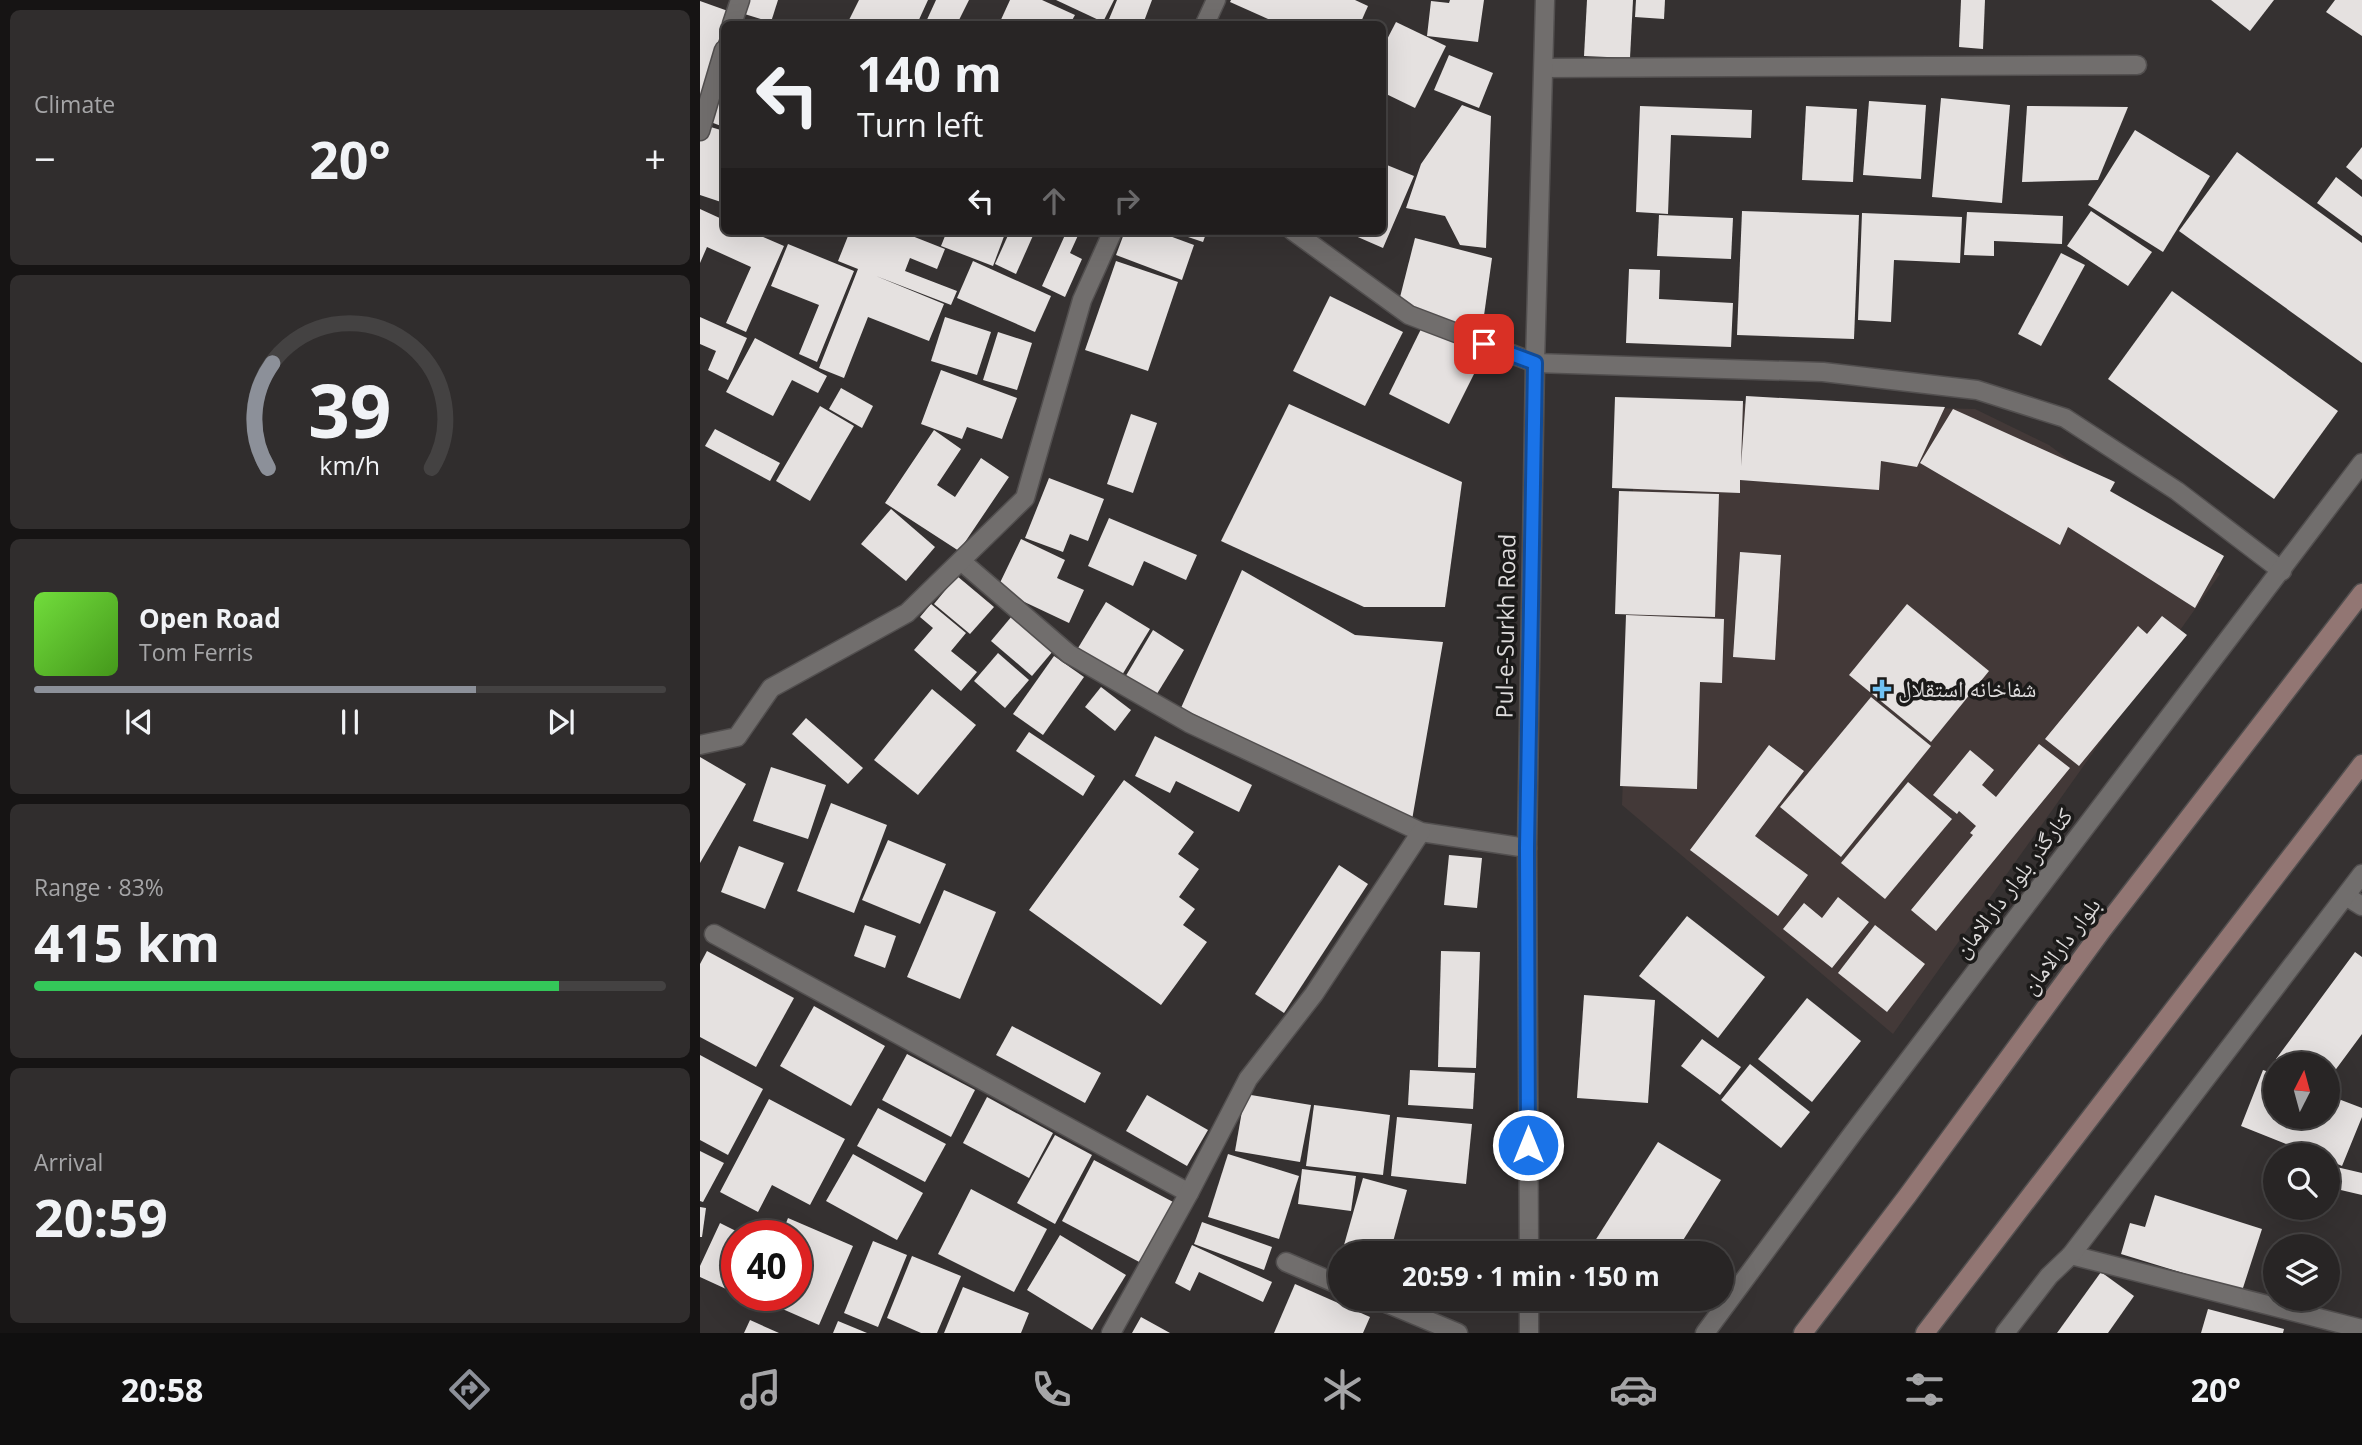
<!DOCTYPE html>
<html lang="en">
<head>
<meta charset="utf-8">
<style>
  :root { --surface:#282525; --page:#302d2d; --text:#f1f3f6; --muted:#a5a5a7; --line:#444242; --accent:#8c9099 }
  body { margin:0; font-family:"Open Sans","Noto Naskh Arabic",sans-serif; background:var(--page); color:var(--text); height:100vh; display:flex; flex-direction:column; font-size:26px; white-space:nowrap }
  * { box-sizing:border-box; margin:0 }
  p { font-size:23px; color:var(--muted) }
  .icon { flex:none; width:38px; height:38px; fill:none; stroke:currentColor; stroke-width:2; stroke-linecap:round; stroke-linejoin:round }
  .map { position:relative; flex:1; overflow:hidden }
  .sheet { display:flex; flex-direction:column; gap:10px; padding:10px; background:#161414; width:700px }
  .sheet>* { flex:none }
  .banner { position:absolute; left:21px; top:21px; width:665px; height:214px; border-radius:10px; box-shadow:0 7px 28px #0002,0 0 0 2px var(--line); background:#282525; color:var(--text); overflow:hidden }
  .needle { width:46px; rotate:6deg }
  .controls { position:absolute; left:1563px; top:1052px; display:grid; gap:14px }
  .controls a { display:grid; place-items:center; width:77px; height:77px; border-radius:50%; background:var(--surface); box-shadow:0 7px 28px #0002,0 0 0 2px var(--line); font-size:35px }
  .speed { position:absolute; left:21px; top:1220px; display:flex; gap:14px; font-size:35px; font-weight:700; text-align:center }
  .speed>* { display:grid; place-content:center; width:91px; height:91px; border-radius:50%; background:var(--surface); box-shadow:0 7px 28px #0002,0 0 0 2px var(--line); line-height:1 }
  .speed .limit { border:10px solid #d22; background:#fff; color:#111 }
  .pin { position:absolute; display:grid; place-items:center; width:60px; height:60px; color:#fff; margin:-30px; border-radius:14px; box-shadow:0 4px 10px #0006 }
  .me { position:absolute; width:77px; margin:-38px; rotate:0deg; stroke-linejoin:round; filter:drop-shadow(0 0 5px #0008) }
  .turn { display:flex; align-items:center; gap:24px; height:147px; padding:0 21px; font-size:32px }
  .turn .icon { width:91px; height:91px; stroke-width:2.5 }
  .turn b { display:block; font-size:49px; line-height:60px }
  .lanes { display:flex; align-items:center; height:66px; padding:0 21px; background:#0003; justify-content:center; gap:35px; direction:ltr }
  .lanes .off { opacity:.35 }
  .big { font-size:52px; font-weight:700; line-height:1.1 }
  .sheet .tile { flex:1; display:flex; flex-direction:column; justify-content:center; gap:10px; min-width:0; padding:0 24px; border-radius:10px; background:var(--page) }
  .sheet .dial { align-items:center; gap:0 }
  .dial svg { height:182px; overflow:visible; fill:none; stroke:var(--line); stroke-width:7; stroke-linecap:round; text-anchor:middle }
  .dial text { fill:var(--text); stroke:none }
  .song { display:flex; align-items:center; gap:21px }
  .cover { width:84px; height:84px; border-radius:10px; background:linear-gradient(135deg,hsl(100 70% 55%),hsl(100 70% 35%)) }
  .played { height:7px; border-radius:4px; background:linear-gradient(90deg,var(--accent) 70%,var(--line) 70%) }
  .keys { display:flex; justify-content:space-around; direction:ltr }
  .heat { display:flex; justify-content:space-between; align-items:center; font-size:38px; direction:ltr }
  .charge { height:10px; border-radius:5px; background:linear-gradient(90deg,#34c759 83%,var(--line) 0) }
  .trip { position:absolute; left:628px; top:1241px; width:406px; height:70px; border-radius:35px; background:var(--surface); box-shadow:0 7px 28px #0002,0 0 0 2px var(--line); font-weight:700; line-height:70px; text-align:center }
  .menu { display:flex; height:112px; justify-content:space-around; align-items:center; background:#100f0f; color:var(--muted) }
  .menu .icon { width:49px; height:49px }
  .menu .on { color:var(--accent) }
  .menu b { font-size:32px; color:var(--text) }
  main { display:flex; flex:1; min-height:0 }
  .map>svg:first-child { display:block }
  .built { fill:#433938 }
  .building { fill:#e5e1e0 }
  .lines { fill:none; stroke-linecap:round; stroke-linejoin:round }
  .minor-casing { stroke:#524f4f; stroke-width:21 }
  .tertiary-casing { stroke:#524f4f; stroke-width:21 }
  .secondary-casing { stroke:#524f4f; stroke-width:21 }
  .minor { stroke:#716e6d; stroke-width:18 }
  .tertiary { stroke:#716e6d; stroke-width:18 }
  .secondary { stroke:#927673; stroke-width:18 }
  .route-casing { stroke:#114b97; stroke-width:18 }
  .route { stroke:#1a73e8; stroke-width:12 }
  .poi-dot { fill:#6fc2f4; stroke:#1b1a19; stroke-width:2.5 }
  .labels { text-anchor:middle; stroke-width:7; stroke-linejoin:round; paint-order:stroke }
  .street-label { font-size:23px; fill:#dddbdb; stroke:#1b1a19 }
  .poi-label { font-size:23px; fill:#dddbdb; stroke:#1b1a19; text-anchor:start }
</style>
</head>
<body>
<main>
<section class="sheet">
<div class="tile"><p>Climate</p>
<div class="heat"><a>−</a><b class="big">20°</b><a>+</a></div>
</div>
<div class="tile dial"><svg viewBox="0 0 100 80">
<path d="M14 69A42 42 0 1 1 86 69"/>
<path d="M14 69A42 42 0 0 1 16 23" stroke="#8c9099"/>
<text x="50" y="56" font-size="32" font-weight="700">39</text>
<text x="50" y="72" font-size="11">km/h</text>
</svg></div>
<div class="tile">
<div class="song"><i class="cover"></i><div><b>Open Road</b><p>Tom Ferris</p></div></div>
<div class="played"></div>
<div class="keys"><svg class="icon" aria-label="previous" viewBox="0 0 24 24"><path d="M18 5L8 12l10 7zM5 5v14"/></svg><svg class="icon" aria-label="pause" viewBox="0 0 24 24"><path d="M8 5v14M16 5v14"/></svg><svg class="icon" aria-label="next" viewBox="0 0 24 24"><path d="M6 5l10 7-10 7zM19 5v14"/></svg></div>
</div>
<div class="tile"><p>Range · 83%</p><b class="big">415 km</b><div class="charge"></div></div>
<div class="tile"><p>Arrival</p><b class="big">20:59</b></div>
</section>
<div class="map">
<svg width="1662" height="1333" viewBox="0 0 1662 1333">
  <rect width="100%" height="100%" fill="#353131"/>
  <!-- built -->
  <path class="built" d="M936,401L1275,409L1349,445L1520,574L1193,1034L922,805Z"/>
  <!-- building -->
  <g class="building">
    <path d="M41,0H78L71,22L38,12Z"/>
    <path d="M159,0H228L217,24H147Z"/>
    <path d="M236,0H269L257,24H225Z"/>
    <path d="M310,0H342L375,15L370,24H299Z"/>
    <path d="M356,0H414L403,22Z"/>
    <path d="M417,0H452L443,24H407Z"/>
    <path d="M531,0H655L668,6L660,24H579L530,2Z"/>
    <path d="M750,0H784L778,42L727,36L731,1L749,3Z"/>
    <path d="M887,0H933L930,58L884,56Z"/>
    <path d="M936,0H965L964,19L935,17Z"/>
    <path d="M1261,0H1285L1283,49L1259,47Z"/>
    <path d="M1511,0H1574L1550,31Z"/>
    <path d="M1635,0H1662V36L1626,12Z"/>
    <path d="M0,1L28,11L1,95H0Z"/>
    <path d="M696,22L746,46L715,108L682,92V49Z"/>
    <path d="M749,55L793,73L779,108L734,90Z"/>
    <path d="M24,63V127L5,120Z"/>
    <path d="M1241,98L1310,105L1302,203L1232,197Z"/>
    <path d="M1169,101L1226,105L1221,179L1163,175Z"/>
    <path d="M762,105L791,116L786,248L760,245L745,216L706,208L721,164Z"/>
    <path d="M940,106L1052,110L1051,138L971,135L968,214L936,212Z"/>
    <path d="M1106,106L1157,109L1153,182L1102,180Z"/>
    <path d="M1327,106L1428,107L1398,180L1322,182Z"/>
    <path d="M4,125L24,131V203L0,195V138Z"/>
    <path d="M1435,130L1510,176L1463,252L1388,205Z"/>
    <path d="M1662,147V180L1646,167Z"/>
    <path d="M1537,152L1662,243V363L1479,231Z"/>
    <path d="M682,163L714,176L683,248L644,231H682Z"/>
    <path d="M1636,177L1662,197V236L1617,203Z"/>
    <path d="M0,209L24,220V231H49L84,246L46,332L26,323L51,267L7,247L0,263Z"/>
    <path d="M1042,211L1159,215L1154,339L1037,335Z"/>
    <path d="M1391,211L1452,252L1428,286L1367,246Z"/>
    <path d="M1267,212L1363,216L1362,244L1294,241V256L1264,255Z"/>
    <path d="M1162,213L1262,217L1260,263L1194,260L1191,322L1158,320Z"/>
    <path d="M959,215L1033,218L1031,259L957,256Z"/>
    <path d="M150,231H209L207,234L245,249L237,269L210,258L205,271L257,291L251,305L176,276L244,304L229,341L168,317L144,378L119,368L158,269L138,261Z"/>
    <path d="M247,231H306L293,266L241,246Z"/>
    <path d="M310,231H335L316,274L295,264Z"/>
    <path d="M355,231H380L370,253L382,259L365,297L342,286L365,235Z"/>
    <path d="M425,231H456L494,245L482,280L416,255Z"/>
    <path d="M470,231H507L503,242Z"/>
    <path d="M715,238L792,258L781,337L698,305Z"/>
    <path d="M88,244L154,271L117,362L99,354L119,305L71,286Z"/>
    <path d="M1361,253L1385,265L1341,346L1318,334Z"/>
    <path d="M273,261L351,296L335,332L257,298Z"/>
    <path d="M416,261L478,282L448,371L385,350Z"/>
    <path d="M929,269L960,270L959,299L1033,303L1031,347L926,343Z"/>
    <path d="M1472,291L1638,411L1574,499L1408,379Z"/>
    <path d="M630,296L703,332L665,406L593,371Z"/>
    <path d="M0,317L47,338L28,380L8,370L16,351L0,344Z"/>
    <path d="M245,317L291,332L277,375L231,361Z"/>
    <path d="M723,325L784,354L749,424L689,394Z"/>
    <path d="M298,332L332,343L317,390L283,380Z"/>
    <path d="M55,338L127,376L118,393L92,380L73,416L26,392Z"/>
    <path d="M241,370L317,398L302,439L267,427L262,439L221,424Z"/>
    <path d="M141,388L173,406L162,428L129,409Z"/>
    <path d="M1046,396L1245,407L1217,467L1181,461L1179,490L1040,480V493L912,488L915,397L1043,401L1041,466Z"/>
    <path d="M589,404L762,482L745,607H664L521,541Z"/>
    <path d="M120,406L154,426L110,501L76,481Z"/>
    <path d="M1253,409L1415,482L1410,491L1524,556L1495,608L1368,527L1360,545L1220,463Z"/>
    <path d="M431,414L457,423L433,493L407,484Z"/>
    <path d="M15,429L80,463L70,481L5,446Z"/>
    <path d="M234,430L261,449L237,485L255,497L281,458L309,477L259,551L185,503Z"/>
    <path d="M349,478L404,499L388,541L370,534L363,552L325,538Z"/>
    <path d="M919,491L1019,494L1015,617L915,614Z"/>
    <path d="M191,509L235,547L206,581L161,544Z"/>
    <path d="M409,518L497,555L486,580L444,561L433,586L388,566Z"/>
    <path d="M321,539L365,560L357,578L384,590L369,623L297,589Z"/>
    <path d="M1040,552L1081,555L1075,660L1033,657Z"/>
    <path d="M542,570L655,635L743,642L712,820L481,708Z"/>
    <path d="M257,576L294,607L270,634L234,604Z"/>
    <path d="M406,602L450,629L419,680L375,653Z"/>
    <path d="M231,604L266,633L251,651L277,672L261,691L214,650L233,628L220,617Z"/>
    <path d="M1207,604L1289,671L1231,742L1149,675Z"/>
    <path d="M926,615L1024,619L1022,683L1000,682L997,789L920,786Z"/>
    <path d="M312,616L353,651L332,676L291,641Z"/>
    <path d="M1462,616L1487,635L1379,766L1345,739L1438,626L1447,634Z"/>
    <path d="M453,630L484,650L455,697L424,679Z"/>
    <path d="M298,653L329,680L305,708L274,681Z"/>
    <path d="M354,656L384,677L343,735L313,714Z"/>
    <path d="M401,687L431,710L415,731L385,707Z"/>
    <path d="M232,689L276,725L218,795L174,760Z"/>
    <path d="M1171,697L1231,746L1141,857L1080,807Z"/>
    <path d="M106,718L163,768L148,784L92,734Z"/>
    <path d="M329,732L395,776L383,796L316,751Z"/>
    <path d="M455,736L552,785L539,812L476,781L470,793L435,776Z"/>
    <path d="M1339,744L1370,768L1236,931L1211,910L1273,835L1270,833L1276,826L1259,811L1257,814L1233,795L1270,750L1294,770L1282,785L1296,797Z"/>
    <path d="M1069,745L1104,771L1055,836L1108,875L1078,916L990,850Z"/>
    <path d="M0,757L46,784L0,863Z"/>
    <path d="M71,767L126,785L108,839L53,821Z"/>
    <path d="M424,780L494,832L478,854L499,869L479,897L495,909L483,925L507,942L461,1005L329,910Z"/>
    <path d="M1208,782L1252,819L1185,899L1141,863Z"/>
    <path d="M131,803L187,825L154,913L97,891Z"/>
    <path d="M188,840L246,864L220,924L162,900Z"/>
    <path d="M39,846L84,863L65,909L21,892Z"/>
    <path d="M749,855L782,858L777,908L744,905Z"/>
    <path d="M639,865L668,884L584,1013L555,994Z"/>
    <path d="M244,890L296,912L260,999L207,977Z"/>
    <path d="M1138,897L1169,922L1132,968L1083,929L1104,903L1122,918Z"/>
    <path d="M987,916L1065,977L1018,1038L939,976Z"/>
    <path d="M165,925L196,936L185,968L154,956Z"/>
    <path d="M1175,925L1225,964L1187,1012L1138,973Z"/>
    <path d="M7,951L94,998L56,1067L0,1037V964Z"/>
    <path d="M741,951L780,952L776,1068L738,1067Z"/>
    <path d="M1655,952L1662,957V1034L1628,1080V1064H1583L1576,1059Z"/>
    <path d="M884,995L955,1000L948,1103L877,1098Z"/>
    <path d="M1107,998L1161,1041L1112,1102L1058,1059Z"/>
    <path d="M114,1006L185,1046L151,1106L80,1066Z"/>
    <path d="M312,1026L401,1073L385,1103L296,1055Z"/>
    <path d="M1002,1039L1041,1067L1020,1095L981,1066Z"/>
    <path d="M207,1054L275,1090L251,1137L182,1100Z"/>
    <path d="M0,1055L63,1089L28,1155L0,1140Z"/>
    <path d="M1050,1064L1110,1112L1081,1148L1021,1100Z"/>
    <path d="M710,1070L775,1073L773,1109L708,1105Z"/>
    <path d="M1563,1070L1575,1074V1116H1628V1095L1662,1108V1117L1642,1166L1628,1160V1155H1614L1541,1126Z"/>
    <path d="M545,1094L611,1105L600,1162L535,1151Z"/>
    <path d="M447,1095L508,1130L487,1166L426,1131Z"/>
    <path d="M287,1097L353,1133L329,1178L263,1143Z"/>
    <path d="M69,1099L145,1139L110,1205L72,1185L58,1212L20,1192Z"/>
    <path d="M614,1105L690,1115L683,1175L606,1166Z"/>
    <path d="M178,1108L246,1144L225,1182L157,1146Z"/>
    <path d="M697,1117L772,1124L766,1184L691,1176Z"/>
    <path d="M355,1135L392,1155L355,1224L317,1203Z"/>
    <path d="M958,1142L1021,1180L975,1253H907L893,1244Z"/>
    <path d="M0,1151L24,1163L3,1202L0,1201Z"/>
    <path d="M153,1154L223,1193L197,1240L126,1201Z"/>
    <path d="M528,1154L599,1176L579,1239L508,1217Z"/>
    <path d="M394,1160L475,1203L443,1264L362,1221Z"/>
    <path d="M1628,1165L1662,1173V1195L1628,1187Z"/>
    <path d="M602,1169L656,1176L651,1211L598,1204Z"/>
    <path d="M663,1178L707,1190L690,1253H674L644,1245Z"/>
    <path d="M271,1189L347,1229L314,1292L238,1254Z"/>
    <path d="M1455,1195L1562,1229L1542,1291L1421,1254L1430,1223L1445,1227Z"/>
    <path d="M0,1207L6,1208L2,1237H0Z"/>
    <path d="M88,1218L153,1246L119,1325L55,1297L56,1295H96V1236H81Z"/>
    <path d="M502,1222L572,1247L564,1270L494,1244Z"/>
    <path d="M20,1223L46,1236H37V1294L0,1277V1266Z"/>
    <path d="M360,1235L426,1275L392,1330L327,1290Z"/>
    <path d="M173,1241L207,1255L178,1327L144,1313Z"/>
    <path d="M492,1245L572,1282L563,1302L499,1272L490,1291L475,1283Z"/>
    <path d="M212,1256L261,1276L237,1333H221L187,1318Z"/>
    <path d="M1401,1272L1434,1296L1408,1333H1357Z"/>
    <path d="M595,1284L670,1317L663,1333H574Z"/>
    <path d="M263,1287L329,1313L321,1333H244Z"/>
    <path d="M1508,1309L1584,1329L1583,1333H1501Z"/>
    <path d="M441,1317L470,1333H432Z"/>
    <path d="M50,1320L79,1333H44Z"/>
    <path d="M138,1321L167,1333H133Z"/>
  </g>
  <g class="lines">
    <defs>
      <g id="minor">
        <path d="M32,24L40,0"/>
        <path d="M505,24L516,0"/>
        <path d="M844,68L1437,65"/>
        <path d="M0,131L24,50"/>
        <path d="M593,231L709,315L835,363L1123,372L1277,390L1365,418L1477,491L1582,571"/>
        <path d="M261,561L369,654L489,723L721,832L827,848"/>
        <path d="M0,745L37,737L71,688L207,613L325,498L382,300L413,231"/>
        <path d="M1646,896L1662,906"/>
        <path d="M14,934L489,1193"/>
        <path d="M1371,1255L1662,1329"/>
        <path d="M586,1262L640,1285"/>
        <path d="M674,1298L758,1333"/>
        <path d="M411,1333L489,1193L548,1079L614,994L721,832"/>
      </g>
      <g id="tertiary">
        <path d="M829,1253L827,848L835,363L845,0"/>
        <path d="M829,1298V1333"/>
        <path d="M1005,1333L1153,1133L1662,463"/>
        <path d="M1305,1333L1349,1276L1371,1255L1662,874"/>
      </g>
      <g id="secondary">
        <path d="M1103,1333L1208,1195L1403,929L1662,593"/>
        <path d="M1225,1333L1662,764"/>
      </g>
    </defs>
    <!-- minor casing -->
    <use href="#minor" class="minor-casing"/>
    <!-- tertiary casing -->
    <use href="#tertiary" class="tertiary-casing"/>
    <!-- secondary casing -->
    <use href="#secondary" class="secondary-casing"/>
    <!-- minor -->
    <use href="#minor" class="minor"/>
    <!-- tertiary -->
    <use href="#tertiary" class="tertiary"/>
    <!-- secondary -->
    <use href="#secondary" class="secondary"/>
  </g>
  <g class="lines">
    <defs>
      <path id="route" d="M784,344L835,363L827,848L828,1145"/>
    </defs>
    <!-- route casing -->
    <use href="#route" class="route-casing"/>
    <!-- route -->
    <use href="#route" class="route"/>
  </g>
  <!-- markers -->
  <path class="poi-dot" d="M1178.5 678.5h7v7h7v7h-7v7h-7v-7h-7v-7h7z"/>
  <g class="labels">
    <!-- street labels -->
    <g class="street-label">
      <text transform="translate(806 626) rotate(-89)" y="8">Pul-e-Surkh Road</text>
      <text transform="translate(1313 883) rotate(-53)" y="8">کنارگذر بلوار دارالامان</text>
      <text transform="translate(1361 946) rotate(-53)" y="8">بلوار دارالامان</text>
    </g>
    <!-- poi labels -->
    <g class="poi-label">
      <text x="1198" y="697">شفاخانه استقلال</text>
    </g>
  </g>
</svg>
<div class="controls">
<a><svg class="needle" viewBox="-14 -14 28 28"><path d="M0-13l5 13h-10z" fill="#e53935"/><path d="M0 13l5-13h-10z" fill="#a5a5a7"/></svg></a>
<a><svg class="icon" aria-label="search" viewBox="0 0 24 24"><circle cx="10" cy="10" r="6"/><path d="M15 15l6 6"/></svg></a>
<a><svg class="icon" aria-label="layers" viewBox="0 0 24 24"><path d="M12 4l9 5-9 5-9-5zM3 14l9 5 9-5"/></svg></a>
</div>
<div class="speed"><div class="limit">40</div></div>
<div class="pin" style="left:784px;top:344px;background:#d93025"><svg class="icon" aria-label="arrive" viewBox="0 0 24 24"><path d="M6 21V4h12l-3 4 3 4H6"/></svg></div>
<svg class="me" style="left:828px;top:1145px" viewBox="-20 -20 40 40"><circle r="17" fill="#1a73e8" stroke="#fff" stroke-width="3"/><path d="M0-11L8 9 0 5-8 9z" fill="#fff"/></svg>
<div class="trip">20:59 · 1 min · 150 m</div>
<div class="banner">
<div class="turn"><svg class="icon" aria-label="left" viewBox="0 0 24 24"><path d="M17 20v-9H6M10 6l-5 5 5 5"/></svg><div><b>140 m</b>Turn left</div></div>
<div class="lanes"><svg class="icon" aria-label="left" viewBox="0 0 24 24"><path d="M17 20v-9H6M10 6l-5 5 5 5"/></svg><svg class="icon off" aria-label="ahead" viewBox="0 0 24 24"><path d="M12 20V5M6 11l6-6 6 6"/></svg><svg class="icon off" aria-label="right" viewBox="0 0 24 24"><path d="M7 20v-9h11M14 6l5 5-5 5"/></svg></div>
</div>
</div>
</main>
<nav class="menu">
<b>20:58</b>
<svg class="icon on" aria-label="directions" viewBox="0 0 24 24"><path d="M12 3l9 9-9 9-9-9zM9 14v-3h6M13 9l2 2-2 2"/></svg>
<svg class="icon" aria-label="music" viewBox="0 0 24 24"><path d="M9 18V5l10-2v13"/><circle cx="6" cy="18" r="3"/><circle cx="16" cy="16" r="3"/></svg>
<svg class="icon" aria-label="phone" viewBox="0 0 24 24"><path d="M5 4h4l2 5-3 2q2 4 5 5l2-3 5 2v4C11 20 4 13 5 4z"/></svg>
<svg class="icon" aria-label="climate" viewBox="0 0 24 24"><path d="M12 3v18M4 7l16 10M4 17L20 7"/></svg>
<svg class="icon" aria-label="car" viewBox="0 0 24 24"><path d="M5 17H2v-5l4-1 3-4h7l3 4 3 1v5h-3M9 17h6M6 11h13"/><circle cx="7" cy="17" r="2"/><circle cx="17" cy="17" r="2"/></svg>
<svg class="icon" aria-label="filters" viewBox="0 0 24 24"><path d="M4 7h16M4 17h16"/><circle cx="9" cy="7" r="2"/><circle cx="15" cy="17" r="2"/></svg>
<b>20°</b>
</nav>
</body>
</html>
